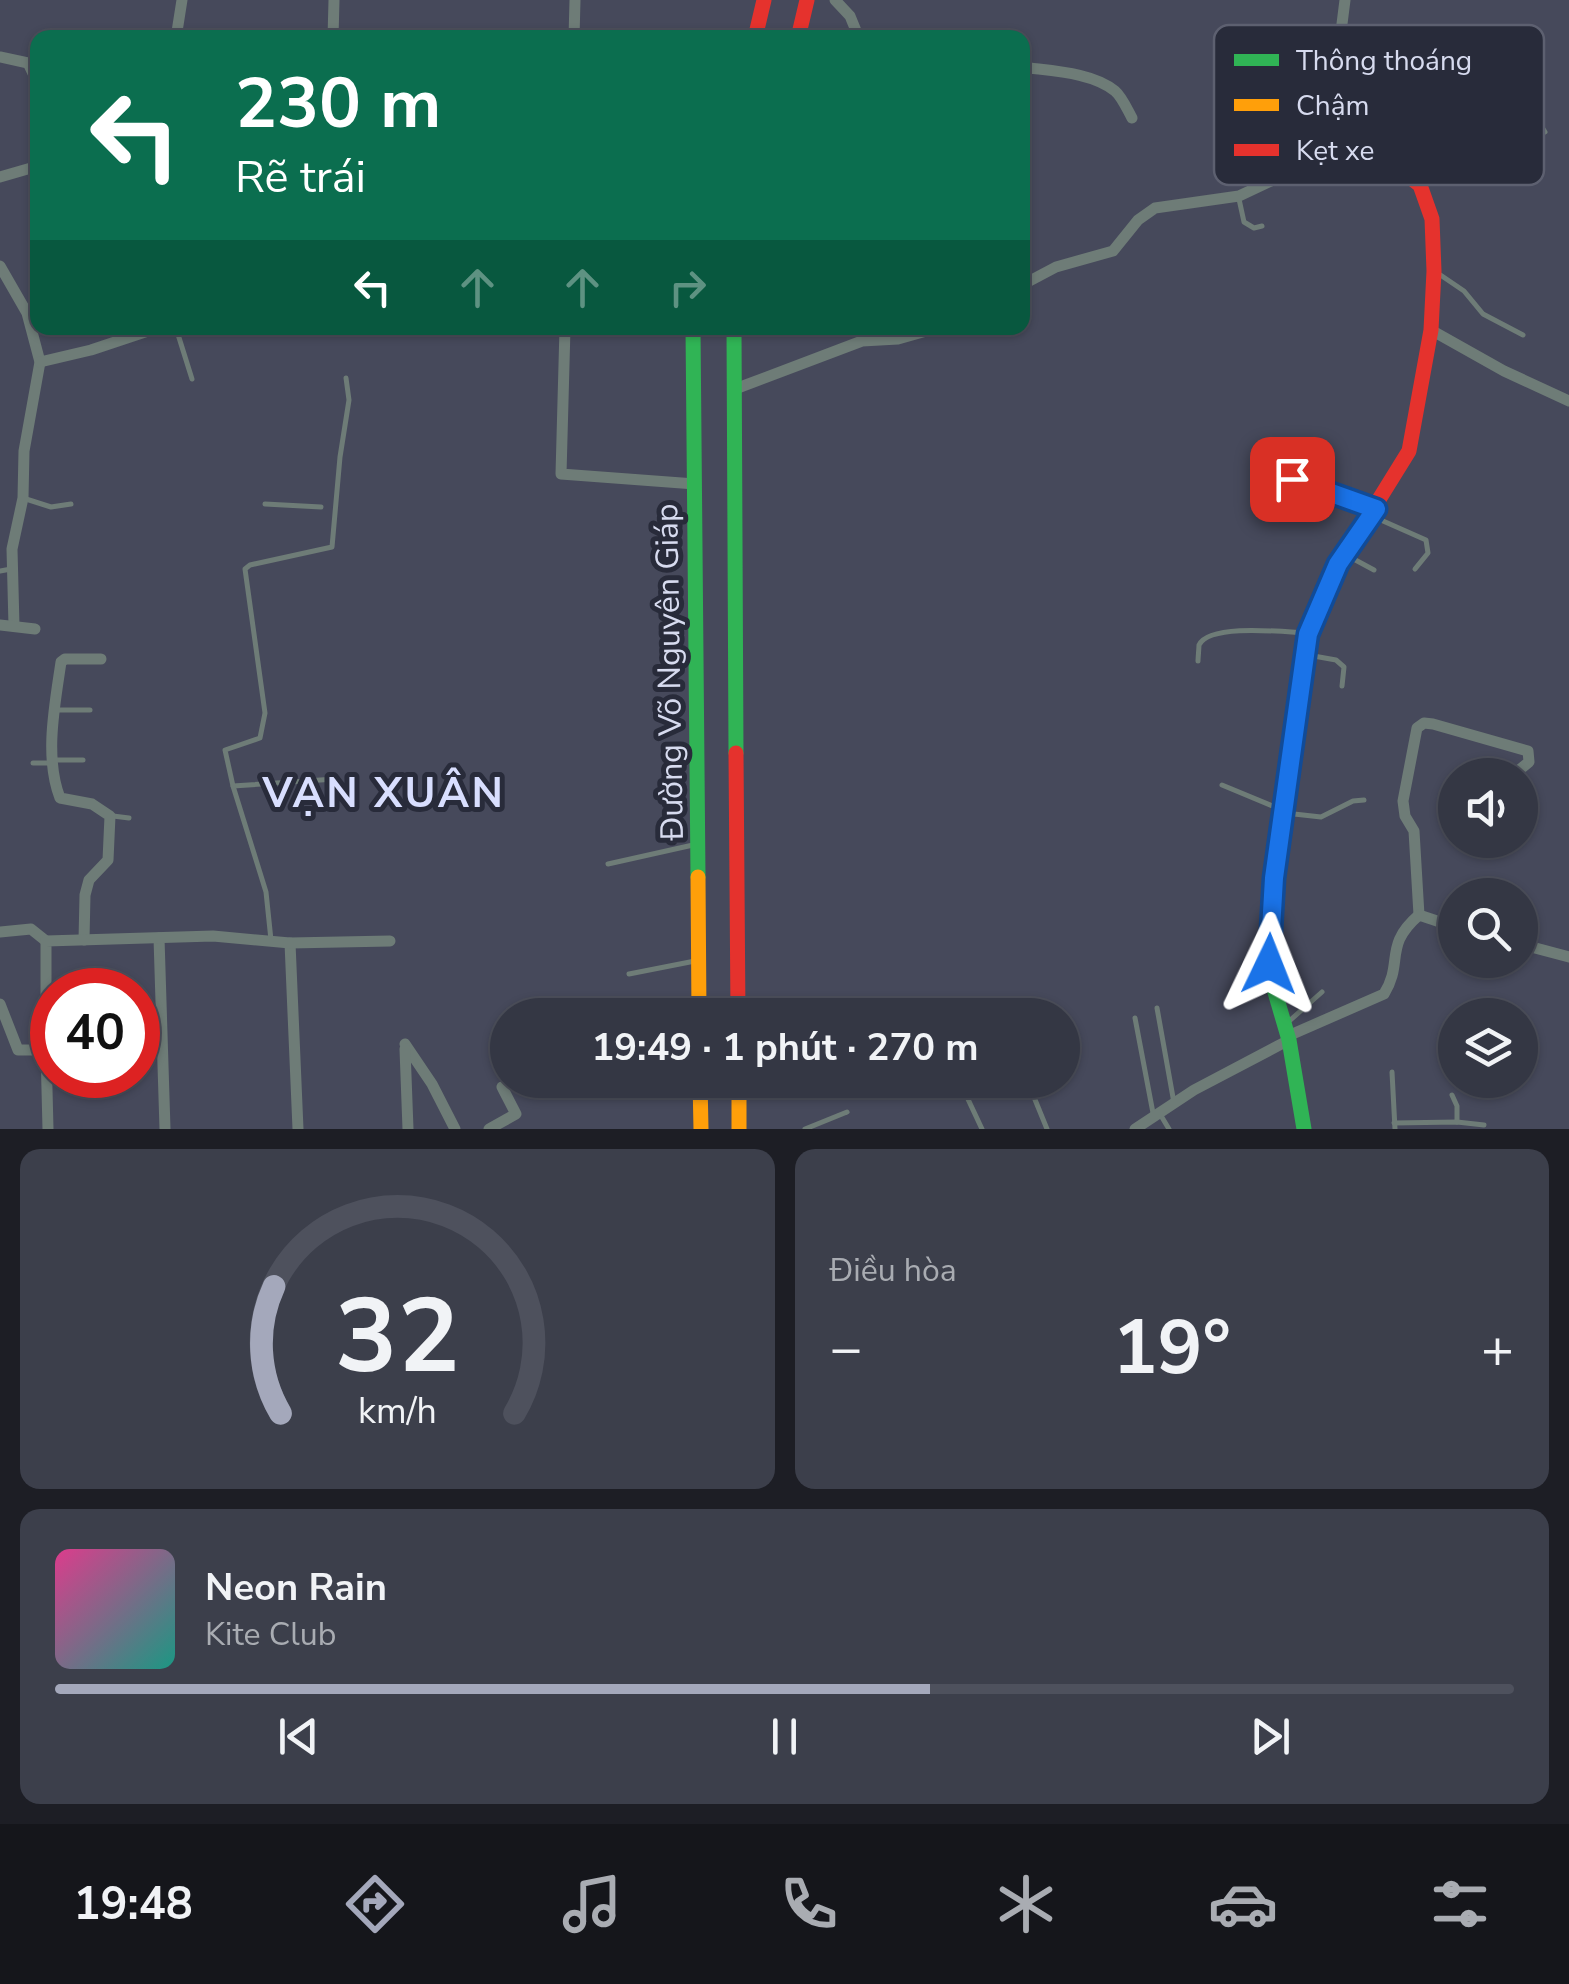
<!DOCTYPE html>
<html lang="vi">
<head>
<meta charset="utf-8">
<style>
  :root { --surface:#343744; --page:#3c3f4b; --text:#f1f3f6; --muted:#a9acb2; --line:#4e515d; --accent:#a4a8bb }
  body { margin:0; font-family:"Nunito Sans",sans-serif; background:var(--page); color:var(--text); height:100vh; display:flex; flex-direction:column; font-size:38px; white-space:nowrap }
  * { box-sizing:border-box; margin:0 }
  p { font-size:32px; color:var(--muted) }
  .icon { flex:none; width:55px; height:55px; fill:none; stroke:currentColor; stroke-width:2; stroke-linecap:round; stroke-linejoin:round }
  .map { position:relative; height:1129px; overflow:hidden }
  .panel { display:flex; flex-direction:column; gap:20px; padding:20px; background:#1d1e25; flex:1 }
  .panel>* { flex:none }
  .top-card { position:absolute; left:30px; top:30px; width:1000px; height:305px; border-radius:20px; box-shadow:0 2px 8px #0004,0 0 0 2px var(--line); background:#0b6e4f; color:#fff; overflow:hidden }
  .controls { position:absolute; left:1438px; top:758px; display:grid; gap:20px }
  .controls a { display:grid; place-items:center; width:100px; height:100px; border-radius:50%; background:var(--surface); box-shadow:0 2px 8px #0004,0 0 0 2px var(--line); font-size:50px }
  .speed { position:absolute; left:30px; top:968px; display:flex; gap:20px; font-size:50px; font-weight:700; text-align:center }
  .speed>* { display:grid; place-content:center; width:130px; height:130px; border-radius:50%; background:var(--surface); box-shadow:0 2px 8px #0004,0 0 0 2px var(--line); line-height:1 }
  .speed .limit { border:15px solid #d22; background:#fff; color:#111 }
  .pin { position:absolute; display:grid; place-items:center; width:85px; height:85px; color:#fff; margin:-42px; border-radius:20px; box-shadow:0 5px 15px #0006 }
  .me { position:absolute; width:110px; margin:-55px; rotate:2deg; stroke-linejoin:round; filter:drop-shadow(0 0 8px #0008) }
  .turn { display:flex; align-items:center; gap:35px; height:210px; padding:0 40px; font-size:45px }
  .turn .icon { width:130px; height:130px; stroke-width:2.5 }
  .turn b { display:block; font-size:70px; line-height:85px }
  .lanes { display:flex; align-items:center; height:95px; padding:0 40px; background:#0003; justify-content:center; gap:50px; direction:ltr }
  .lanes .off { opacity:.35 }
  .big { font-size:75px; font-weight:700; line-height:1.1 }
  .panel .tile { flex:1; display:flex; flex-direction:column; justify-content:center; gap:15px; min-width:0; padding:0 35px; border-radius:20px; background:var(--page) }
  .panel .dial { align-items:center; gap:0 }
  .dial svg { height:260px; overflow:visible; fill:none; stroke:var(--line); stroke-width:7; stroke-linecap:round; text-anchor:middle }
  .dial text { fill:var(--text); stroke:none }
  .song { display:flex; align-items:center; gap:30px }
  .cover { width:120px; height:120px; border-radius:15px; background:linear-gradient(135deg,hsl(330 70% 55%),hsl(170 70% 35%)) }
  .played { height:10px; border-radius:5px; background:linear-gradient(90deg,var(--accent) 60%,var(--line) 60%) }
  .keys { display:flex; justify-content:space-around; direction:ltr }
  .heat { display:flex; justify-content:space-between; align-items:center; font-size:55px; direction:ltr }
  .panel .tiles { flex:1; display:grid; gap:20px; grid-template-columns:1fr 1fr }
  .tile:last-child { grid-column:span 2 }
  .trip { position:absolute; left:490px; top:998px; width:590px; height:100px; border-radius:50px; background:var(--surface); box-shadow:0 2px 8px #0004,0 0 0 2px var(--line); font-weight:700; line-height:100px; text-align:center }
  .tab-bar { display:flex; height:160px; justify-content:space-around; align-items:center; background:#15161b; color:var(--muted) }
  .tab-bar .icon { width:70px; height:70px }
  .tab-bar .active { color:var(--accent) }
  .tab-bar b { font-size:45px; color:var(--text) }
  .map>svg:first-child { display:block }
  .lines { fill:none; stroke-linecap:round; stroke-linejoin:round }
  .lane { stroke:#6e7c77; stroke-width:5 }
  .street { stroke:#6e7c77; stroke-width:11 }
  .fast { stroke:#30b455; stroke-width:15 }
  .slow { stroke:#ff9f0a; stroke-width:15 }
  .jam { stroke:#e5322d; stroke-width:15 }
  .route-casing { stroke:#114b97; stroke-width:25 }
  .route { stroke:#1a73e8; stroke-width:18 }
  .labels { text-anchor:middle; stroke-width:10; stroke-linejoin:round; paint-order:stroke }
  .street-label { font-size:32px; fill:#d7dbef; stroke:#282b3a }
  .district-label { font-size:42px; font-weight:bold; letter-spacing:2.5px; fill:#d8defe; stroke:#282b3a }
  .key { fill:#282b3a; stroke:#5d6070; stroke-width:2.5 }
  .key-label { font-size:28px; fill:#d7dbef }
</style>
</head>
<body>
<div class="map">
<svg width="1569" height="1129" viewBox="0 0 1569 1129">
  <rect width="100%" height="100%" fill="#46495b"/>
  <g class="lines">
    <!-- lane -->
    <g class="lane">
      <path d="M1338,69L1369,73L1402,95L1460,116L1528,105L1545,132"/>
      <path d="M1239,199L1244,222L1254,228L1262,226"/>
      <path d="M1436,272L1464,291L1483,314L1523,335"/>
      <path d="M176,328L192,379"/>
      <path d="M882,338L884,328"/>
      <path d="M1292,479L1369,506"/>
      <path d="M26,499L51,507L71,504"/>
      <path d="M265,504L321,507"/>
      <path d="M1374,517L1426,540L1428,553L1415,569"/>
      <path d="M1348,556L1374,570"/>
      <path d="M0,571L11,569"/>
      <path d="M1308,655L1336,660L1344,667L1342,686"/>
      <path d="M1198,661C1198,659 1199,647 1199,645C1209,623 1285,632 1305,633"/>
      <path d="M55,710H90"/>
      <path d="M53,760H83"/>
      <path d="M33,763H50"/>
      <path d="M1222,785L1280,809"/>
      <path d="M233,786L335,779"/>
      <path d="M1285,813L1321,817L1353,801L1364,800"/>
      <path d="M113,816L129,818"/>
      <path d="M608,864L693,845"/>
      <path d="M271,940L266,892L233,786L225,750L260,738L265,713L245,569L250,565L332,547L340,457L349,400L346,378"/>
      <path d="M629,974L695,961"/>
      <path d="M1157,1008L1174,1103"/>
      <path d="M1135,1018L1153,1113"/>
      <path d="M1287,1023L1322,992"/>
      <path d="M1392,1072L1395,1129"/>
      <path d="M959,1080L982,1129"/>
      <path d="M1027,1080L1047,1129"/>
      <path d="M1452,1095L1457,1106V1122"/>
      <path d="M740,1097L805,1080"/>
      <path d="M1160,1114L1169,1129"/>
      <path d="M1394,1123L1457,1122L1484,1125"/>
      <path d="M805,1129L847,1112"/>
    </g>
    <!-- street -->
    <g class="street">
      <path d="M835,0L850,16L859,38"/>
      <path d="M176,38L182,0"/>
      <path d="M333,38L334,0"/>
      <path d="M574,38L575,0"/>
      <path d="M0,57L28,63L38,84"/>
      <path d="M1022,67C1050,71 1092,72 1115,91C1122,97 1127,109 1132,118"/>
      <path d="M0,177L38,166"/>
      <path d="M0,266L27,313L40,362L24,451L23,498L12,549L14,626"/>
      <path d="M1022,285L1056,267L1113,251L1138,220L1155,208L1239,196L1288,173L1323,124L1332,103L1345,0"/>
      <path d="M565,328L561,474L695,484"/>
      <path d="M1431,330L1504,371L1569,401"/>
      <path d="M40,362L91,350L157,328"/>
      <path d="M735,389L862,341L898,339L937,328"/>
      <path d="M0,625L35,629"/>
      <path d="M1476,773L1492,775"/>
      <path d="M1419,915L1414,831L1405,816L1403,801L1417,728L1424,723L1433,724L1528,751L1529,762L1513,775"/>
      <path d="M0,932L31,929L46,941"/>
      <path d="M159,938L165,1129"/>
      <path d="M84,940L85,895L89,880L108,860L110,816L92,804L60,798C44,757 55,704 61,662L65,659H101"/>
      <path d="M290,943L298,1129"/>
      <path d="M1520,944L1569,957"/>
      <path d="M0,1004L18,1050H46V941L213,936L290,943L390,941"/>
      <path d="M1288,1036L1384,994C1404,962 1383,946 1419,915L1455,927"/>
      <path d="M405,1044L432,1084L455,1129"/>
      <path d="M405,1049L408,1129"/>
      <path d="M46,1050L48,1129"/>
      <path d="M489,1129L516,1114L502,1087"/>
      <path d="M1135,1129L1194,1090L1289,1040"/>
    </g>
    <!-- fast -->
    <g class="fast">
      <path d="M693,328L698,877"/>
      <path d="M734,328L736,753"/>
      <path d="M1301,679L1273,878L1269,939L1272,982L1289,1040L1304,1129"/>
    </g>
    <!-- slow -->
    <g class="slow">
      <path d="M698,877L699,1015"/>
      <path d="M700,1080L701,1129"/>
      <path d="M739,1080V1129"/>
    </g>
    <!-- jam -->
    <g class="jam">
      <path d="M755,38L764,0"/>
      <path d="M798,38L807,0"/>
      <path d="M1301,679L1308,633L1339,564L1409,451L1431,330L1434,271L1432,219L1420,185L1382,155L1323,124"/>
      <path d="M736,753L738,1015"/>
    </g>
  </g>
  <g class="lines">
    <defs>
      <path id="route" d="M1269,964L1274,878L1308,634L1338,564L1376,509L1292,479"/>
    </defs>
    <!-- route casing -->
    <use href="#route" class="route-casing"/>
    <!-- route -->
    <use href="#route" class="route"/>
  </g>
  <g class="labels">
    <!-- street labels -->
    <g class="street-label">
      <text transform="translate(669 672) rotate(-91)" y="11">Đường Võ Nguyên Giáp</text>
    </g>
    <!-- district labels -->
    <g class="district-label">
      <text x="384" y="807">VẠN XUÂN</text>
    </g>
  </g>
  <!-- legend -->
  <rect x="1214" y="25" width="330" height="160" rx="15" class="key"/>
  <rect x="1234" y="54" width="45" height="12" fill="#30b455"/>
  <rect x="1234" y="99" width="45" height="12" fill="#ff9f0a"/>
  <rect x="1234" y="144" width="45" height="12" fill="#e5322d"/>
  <g class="key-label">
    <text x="1296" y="70">Thông thoáng</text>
    <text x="1296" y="115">Chậm</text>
    <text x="1296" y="160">Kẹt xe</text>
  </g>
</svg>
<div class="controls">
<a><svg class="icon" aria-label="sound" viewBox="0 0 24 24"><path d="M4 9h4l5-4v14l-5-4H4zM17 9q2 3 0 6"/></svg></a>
<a><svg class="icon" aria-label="search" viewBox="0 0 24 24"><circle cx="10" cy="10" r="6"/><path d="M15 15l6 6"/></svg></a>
<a><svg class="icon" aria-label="layers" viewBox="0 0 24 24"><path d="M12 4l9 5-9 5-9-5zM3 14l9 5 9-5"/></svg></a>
</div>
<div class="speed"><div class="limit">40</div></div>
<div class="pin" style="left:1292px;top:479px;background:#d93025"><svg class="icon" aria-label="arrive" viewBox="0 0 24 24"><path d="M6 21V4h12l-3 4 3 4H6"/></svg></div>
<svg class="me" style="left:1269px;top:964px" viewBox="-20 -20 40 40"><path d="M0-17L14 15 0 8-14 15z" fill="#1a73e8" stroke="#fff" stroke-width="4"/></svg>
<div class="trip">19:49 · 1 phút · 270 m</div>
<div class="top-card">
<div class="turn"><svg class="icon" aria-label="left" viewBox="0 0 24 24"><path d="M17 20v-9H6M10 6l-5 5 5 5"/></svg><div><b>230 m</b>Rẽ trái</div></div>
<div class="lanes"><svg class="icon" aria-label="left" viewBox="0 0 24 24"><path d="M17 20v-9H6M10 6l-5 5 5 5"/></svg><svg class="icon off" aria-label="ahead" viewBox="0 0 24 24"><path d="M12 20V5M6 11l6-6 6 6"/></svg><svg class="icon off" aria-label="ahead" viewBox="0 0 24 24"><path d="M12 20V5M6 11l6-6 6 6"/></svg><svg class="icon off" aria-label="right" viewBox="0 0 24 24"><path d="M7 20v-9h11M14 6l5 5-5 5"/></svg></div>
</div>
</div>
<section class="panel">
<div class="tiles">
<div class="tile dial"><svg viewBox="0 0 100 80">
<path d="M14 69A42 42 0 1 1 86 69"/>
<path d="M14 69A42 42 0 0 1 12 30" stroke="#a4a8bb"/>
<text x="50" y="56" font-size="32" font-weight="700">32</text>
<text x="50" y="72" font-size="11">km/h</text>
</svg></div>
<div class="tile"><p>Điều hòa</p>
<div class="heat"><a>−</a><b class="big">19°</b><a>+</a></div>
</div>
<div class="tile">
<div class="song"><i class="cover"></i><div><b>Neon Rain</b><p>Kite Club</p></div></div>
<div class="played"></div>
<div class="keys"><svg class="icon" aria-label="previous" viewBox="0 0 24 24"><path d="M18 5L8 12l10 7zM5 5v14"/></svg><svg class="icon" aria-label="pause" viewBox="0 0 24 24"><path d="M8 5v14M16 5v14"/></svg><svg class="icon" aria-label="next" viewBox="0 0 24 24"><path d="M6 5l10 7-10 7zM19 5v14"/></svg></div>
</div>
</div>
</section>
<nav class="tab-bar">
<b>19:48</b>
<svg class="icon active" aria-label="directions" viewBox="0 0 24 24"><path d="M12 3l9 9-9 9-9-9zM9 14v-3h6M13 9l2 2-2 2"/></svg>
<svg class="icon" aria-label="music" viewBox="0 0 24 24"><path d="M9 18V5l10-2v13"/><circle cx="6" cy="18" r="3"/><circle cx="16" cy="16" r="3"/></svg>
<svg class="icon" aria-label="phone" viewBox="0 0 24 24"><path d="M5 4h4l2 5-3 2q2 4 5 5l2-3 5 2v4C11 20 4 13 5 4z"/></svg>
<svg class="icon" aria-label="climate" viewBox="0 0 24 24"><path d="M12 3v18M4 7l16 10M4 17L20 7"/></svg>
<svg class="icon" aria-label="car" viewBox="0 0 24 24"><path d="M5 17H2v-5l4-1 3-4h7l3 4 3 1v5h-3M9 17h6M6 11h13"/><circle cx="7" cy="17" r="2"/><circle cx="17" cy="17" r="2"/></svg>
<svg class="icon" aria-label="filters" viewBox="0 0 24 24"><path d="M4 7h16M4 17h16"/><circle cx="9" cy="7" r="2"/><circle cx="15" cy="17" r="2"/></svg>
</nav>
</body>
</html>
